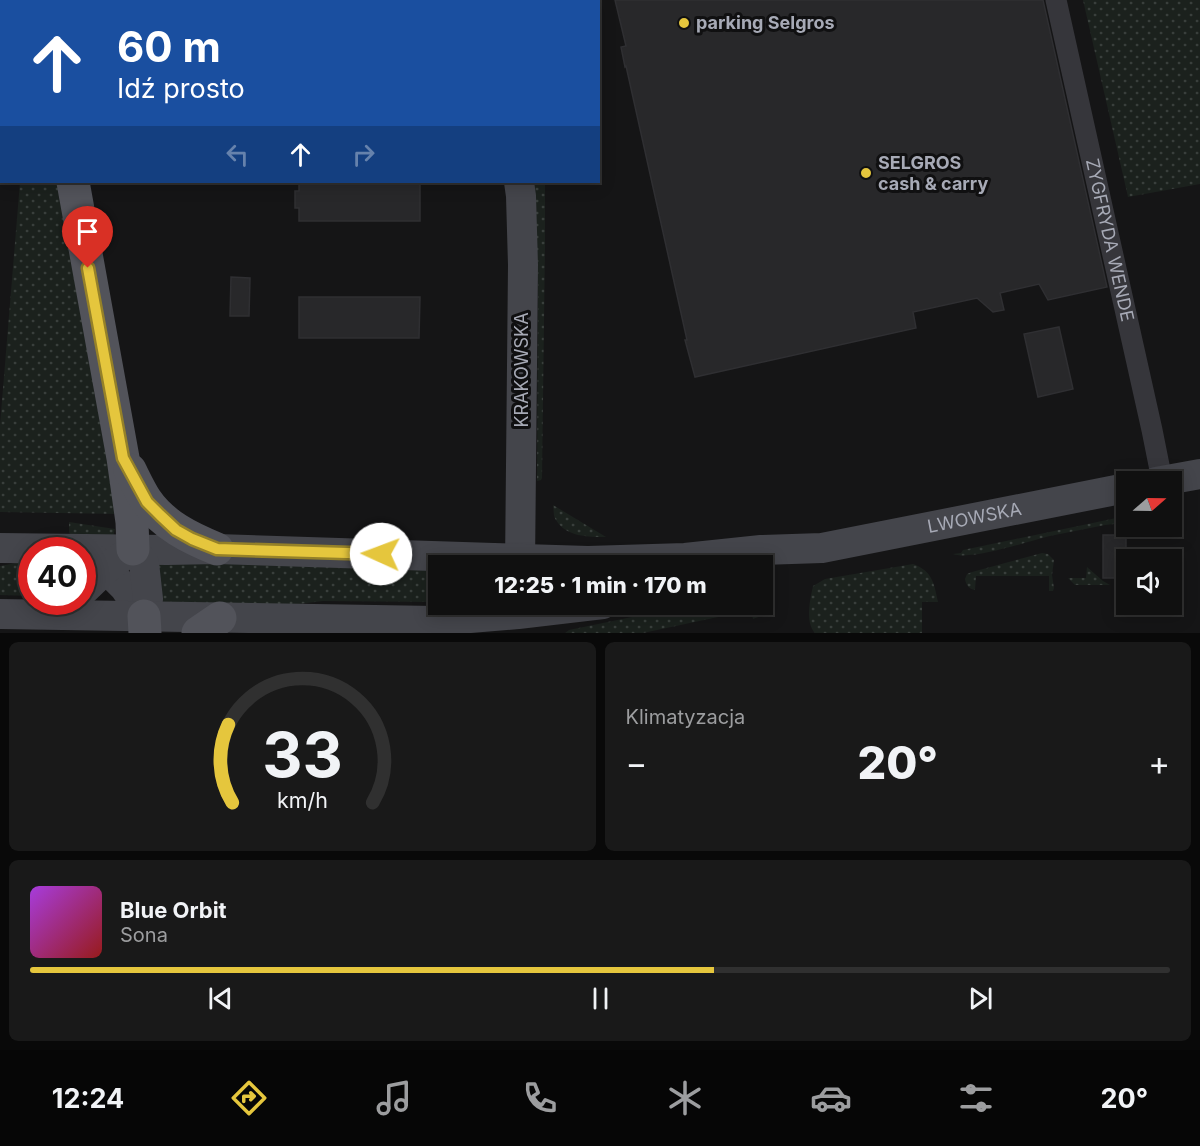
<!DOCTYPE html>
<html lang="pl">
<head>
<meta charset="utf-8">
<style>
  :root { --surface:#101010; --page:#191919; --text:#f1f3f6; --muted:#9c9d9f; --line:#303030; --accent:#e5c63d }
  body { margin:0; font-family:Inter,sans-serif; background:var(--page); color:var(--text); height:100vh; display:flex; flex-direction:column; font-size:22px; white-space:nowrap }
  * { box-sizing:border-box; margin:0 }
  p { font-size:20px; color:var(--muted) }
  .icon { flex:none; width:33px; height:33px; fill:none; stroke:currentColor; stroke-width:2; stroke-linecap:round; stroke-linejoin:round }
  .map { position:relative; height:633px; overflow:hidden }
  .drawer { display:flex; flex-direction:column; gap:9px; padding:9px; background:#090909; flex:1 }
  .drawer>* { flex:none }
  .top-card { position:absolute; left:0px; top:0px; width:600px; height:183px; box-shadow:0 3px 15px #0003,0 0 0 2px var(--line); background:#1a4fa0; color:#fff; overflow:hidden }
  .needle { width:39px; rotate:70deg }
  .controls { position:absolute; left:1116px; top:471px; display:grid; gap:12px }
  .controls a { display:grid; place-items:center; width:66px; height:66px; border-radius:0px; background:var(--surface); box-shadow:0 3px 15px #0003,0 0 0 2px var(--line); font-size:30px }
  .speed { position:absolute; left:18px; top:537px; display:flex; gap:12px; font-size:30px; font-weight:700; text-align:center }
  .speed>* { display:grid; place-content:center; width:78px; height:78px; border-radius:50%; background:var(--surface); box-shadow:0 3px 15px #0003,0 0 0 2px var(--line); line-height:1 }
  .speed .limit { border:9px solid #d22; background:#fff; color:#111 }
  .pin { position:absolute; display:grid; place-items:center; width:51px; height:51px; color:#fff; margin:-62px -26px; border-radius:50% 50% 50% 0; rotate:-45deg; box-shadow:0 0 6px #0007 }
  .pin .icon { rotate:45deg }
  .me { position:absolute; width:66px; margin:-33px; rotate:272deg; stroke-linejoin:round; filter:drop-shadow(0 0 4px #0008) }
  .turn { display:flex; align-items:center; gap:21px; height:126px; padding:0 18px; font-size:27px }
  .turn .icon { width:78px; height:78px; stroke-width:2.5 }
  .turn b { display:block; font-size:42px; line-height:51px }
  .lanes { display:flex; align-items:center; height:57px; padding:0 18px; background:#0003; justify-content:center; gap:30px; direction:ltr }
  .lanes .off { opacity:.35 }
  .big { font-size:45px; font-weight:800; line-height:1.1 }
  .drawer .tile { flex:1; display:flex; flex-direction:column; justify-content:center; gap:9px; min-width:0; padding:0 21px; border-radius:9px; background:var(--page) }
  .drawer .dial { align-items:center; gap:0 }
  .dial svg { height:156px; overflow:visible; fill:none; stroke:var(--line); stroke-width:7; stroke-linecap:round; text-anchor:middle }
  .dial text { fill:var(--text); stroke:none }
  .song { display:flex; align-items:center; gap:18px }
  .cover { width:72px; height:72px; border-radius:9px; background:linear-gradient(135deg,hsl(280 70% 55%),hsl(0 70% 35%)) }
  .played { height:6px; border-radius:3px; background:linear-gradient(90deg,var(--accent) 60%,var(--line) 60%) }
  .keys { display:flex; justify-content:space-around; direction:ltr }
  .heat { display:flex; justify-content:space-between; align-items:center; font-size:33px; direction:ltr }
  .drawer .tiles { flex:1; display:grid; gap:9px; grid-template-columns:1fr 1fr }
  .tile:last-child { grid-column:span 2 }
  .trip { position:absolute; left:428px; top:555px; width:345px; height:60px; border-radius:0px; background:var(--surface); box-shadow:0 3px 15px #0003,0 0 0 2px var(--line); font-weight:800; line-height:60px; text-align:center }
  .menu { display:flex; height:96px; justify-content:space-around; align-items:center; background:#060606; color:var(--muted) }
  .menu .icon { width:42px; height:42px }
  .menu .current { color:var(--accent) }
  .menu b { font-size:27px; color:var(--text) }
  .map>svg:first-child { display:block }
  .grass { fill:url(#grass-dots) }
  .building { fill:#28282a; stroke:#2f2f32; stroke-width:1.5 }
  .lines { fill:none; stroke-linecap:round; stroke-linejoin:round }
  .street { stroke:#36363b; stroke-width:21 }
  .secondary { stroke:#44454b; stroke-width:30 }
  .primary { stroke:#52535a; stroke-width:33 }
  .route-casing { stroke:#958128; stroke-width:15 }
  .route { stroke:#e5c63d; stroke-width:10 }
  .poi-dot { fill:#e5c63d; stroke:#101011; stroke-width:2 }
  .labels { text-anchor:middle; stroke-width:6; stroke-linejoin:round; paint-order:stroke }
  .poi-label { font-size:18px; font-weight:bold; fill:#a7aab6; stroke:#101011; text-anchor:start }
  .street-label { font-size:18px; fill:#a7aab6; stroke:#101011 }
</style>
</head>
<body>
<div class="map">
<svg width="1200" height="633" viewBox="0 0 1200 633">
  <defs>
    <pattern id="grass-dots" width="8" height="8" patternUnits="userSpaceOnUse" patternTransform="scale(1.5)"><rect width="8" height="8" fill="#1b211d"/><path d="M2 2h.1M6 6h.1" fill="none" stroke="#393f3c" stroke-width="1.8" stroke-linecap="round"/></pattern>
  </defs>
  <rect width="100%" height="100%" fill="#151516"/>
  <!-- grass -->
  <g class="grass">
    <path d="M1083,0H1200V184L1128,197Z"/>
    <path d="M20,182H59L119,514L0,512V425Z"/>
    <path d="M531,182H545V246L542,478L541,480L537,481L538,284L537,249Z"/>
    <path d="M553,505L606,537C588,537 566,537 556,520C553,516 554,510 553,505Z"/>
    <path d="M1126,516V526L1128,527H1126L1114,524L1105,525C1087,529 1068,532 1050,536C1029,541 971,561 953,554L961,553L963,550Z"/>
    <path d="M69,522L115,529L113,537L71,538L69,532Z"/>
    <path d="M1042,553L1048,554L1054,560L1052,575L1054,588L1053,591H1049V576H976L975,590C969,589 966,585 965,579L967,574L972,572Z"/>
    <path d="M31,560V596L0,595V566Z"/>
    <path d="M155,561L429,565V602L323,601L291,605L157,607Z"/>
    <path d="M913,564C932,571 934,582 938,602H922V633H815C805,622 810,600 813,586L825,579Z"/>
    <path d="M1087,567L1103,581L1110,585H1075L1068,578H1086Z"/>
    <path d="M762,594C771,597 770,606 770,613L753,619L751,610L643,633H565L569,630L690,605L762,604Z"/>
  </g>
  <!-- building -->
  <g class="building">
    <path d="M615,0H1043L1107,287L1048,300L1039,284L1000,293L1004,310L993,312L977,298L913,312L916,328L695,377L685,340H687L626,66L625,67L621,47L626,46Z"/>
    <path d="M299,182H420V221H299V208H295V191H299Z"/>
    <path d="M231,277L250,278L249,316H230Z"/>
    <path d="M299,297H420L419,338H299Z"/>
    <path d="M1059,327L1073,389L1038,397L1024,334Z"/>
    <rect x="1103" y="535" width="23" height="43"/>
  </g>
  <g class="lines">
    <!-- street -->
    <path class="street" id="s1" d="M1056,0L1152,430L1162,480"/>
    <!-- secondary -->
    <g class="secondary">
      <path d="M496,0V2"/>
      <path d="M519,182L521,196L523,265L520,566"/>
      <path d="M1156,482L1200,474"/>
      <path id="s2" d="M0,548L167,550L217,549L588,561L685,558L761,550L822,548L1126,488"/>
      <path d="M82,549L106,569L125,588L144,616"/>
      <path d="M133,549L144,563L148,599L144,616"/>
      <path d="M82,592L106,569L123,556"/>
      <path d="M0,614L435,621L518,614L603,604"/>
    </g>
    <!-- primary -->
    <g class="primary">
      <path d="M51,0V2"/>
      <path d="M13,2V0"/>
      <path d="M0,151L2,134"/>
      <path d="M73,182L123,458L132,522L133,549"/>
      <path d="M130,470C135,480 140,491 146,500C163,525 190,538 217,549"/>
      <path d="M144,616L145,633"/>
      <path d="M198,633L220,618"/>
    </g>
  </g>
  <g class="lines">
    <defs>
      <path id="route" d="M88,268L123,458L147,502L160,515L176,530L192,539L217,549L381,554"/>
    </defs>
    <!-- route casing -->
    <use href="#route" class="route-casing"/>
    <!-- route -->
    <use href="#route" class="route"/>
  </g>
  <!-- markers -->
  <g class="poi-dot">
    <circle cx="684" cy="23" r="6"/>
    <circle cx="866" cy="173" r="6"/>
  </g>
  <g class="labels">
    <!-- poi labels -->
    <g class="poi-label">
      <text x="696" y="29">parking Selgros</text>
      <text x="878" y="169">SELGROS<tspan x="878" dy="21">cash &amp; carry</tspan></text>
    </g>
    <!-- street labels -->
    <g class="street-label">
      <text dy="6" stroke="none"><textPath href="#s1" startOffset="246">ZYGFRYDA WENDE</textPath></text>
      <text transform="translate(522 370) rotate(-90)" y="6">KRAKOWSKA</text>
      <text dy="6" stroke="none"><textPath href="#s2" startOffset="978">LWOWSKA</textPath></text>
    </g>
  </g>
</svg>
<div class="controls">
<a><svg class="needle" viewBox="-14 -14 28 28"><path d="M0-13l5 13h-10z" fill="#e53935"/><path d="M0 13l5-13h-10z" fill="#9c9d9f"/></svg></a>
<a><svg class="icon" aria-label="sound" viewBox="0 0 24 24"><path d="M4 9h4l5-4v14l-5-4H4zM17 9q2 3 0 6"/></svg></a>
</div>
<div class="speed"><div class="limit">40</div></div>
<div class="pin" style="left:88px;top:268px;background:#d93025"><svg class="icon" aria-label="arrive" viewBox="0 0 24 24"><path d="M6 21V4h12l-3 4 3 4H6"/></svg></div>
<svg class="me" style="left:381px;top:554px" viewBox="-20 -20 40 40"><circle r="19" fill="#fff"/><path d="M0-13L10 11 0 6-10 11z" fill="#e5c63d"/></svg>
<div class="trip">12:25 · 1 min · 170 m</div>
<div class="top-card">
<div class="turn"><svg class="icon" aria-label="ahead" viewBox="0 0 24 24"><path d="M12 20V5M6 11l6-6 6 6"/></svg><div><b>60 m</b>Idź prosto</div></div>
<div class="lanes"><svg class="icon off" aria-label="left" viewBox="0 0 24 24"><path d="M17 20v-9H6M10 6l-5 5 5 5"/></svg><svg class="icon" aria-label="ahead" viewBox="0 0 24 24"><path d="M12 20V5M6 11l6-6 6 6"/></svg><svg class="icon off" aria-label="right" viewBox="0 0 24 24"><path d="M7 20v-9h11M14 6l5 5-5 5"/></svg></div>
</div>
</div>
<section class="drawer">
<div class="tiles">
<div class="tile dial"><svg viewBox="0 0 100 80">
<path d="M14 69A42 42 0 1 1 86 69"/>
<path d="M14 69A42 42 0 0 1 12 29" stroke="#e5c63d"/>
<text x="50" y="56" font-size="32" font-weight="700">33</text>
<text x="50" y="72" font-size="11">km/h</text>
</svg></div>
<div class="tile"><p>Klimatyzacja</p>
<div class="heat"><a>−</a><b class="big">20°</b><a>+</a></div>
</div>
<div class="tile">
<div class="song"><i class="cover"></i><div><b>Blue Orbit</b><p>Sona</p></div></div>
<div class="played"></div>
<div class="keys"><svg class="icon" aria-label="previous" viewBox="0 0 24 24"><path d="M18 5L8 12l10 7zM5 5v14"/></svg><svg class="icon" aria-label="pause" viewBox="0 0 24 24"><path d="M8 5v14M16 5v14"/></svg><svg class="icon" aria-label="next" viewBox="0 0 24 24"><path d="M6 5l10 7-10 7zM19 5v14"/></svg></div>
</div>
</div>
</section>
<nav class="menu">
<b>12:24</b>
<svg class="icon current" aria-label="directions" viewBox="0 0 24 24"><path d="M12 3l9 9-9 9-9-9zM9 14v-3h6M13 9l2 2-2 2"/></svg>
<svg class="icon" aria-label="music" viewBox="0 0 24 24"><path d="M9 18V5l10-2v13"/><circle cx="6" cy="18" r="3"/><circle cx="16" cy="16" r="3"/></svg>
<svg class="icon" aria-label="phone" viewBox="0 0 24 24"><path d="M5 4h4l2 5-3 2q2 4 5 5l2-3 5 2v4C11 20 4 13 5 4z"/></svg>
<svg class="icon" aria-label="climate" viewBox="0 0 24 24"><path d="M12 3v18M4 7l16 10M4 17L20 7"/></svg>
<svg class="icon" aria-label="car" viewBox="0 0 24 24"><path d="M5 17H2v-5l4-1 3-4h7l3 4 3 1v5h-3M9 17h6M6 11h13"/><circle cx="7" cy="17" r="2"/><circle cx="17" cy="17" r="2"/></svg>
<svg class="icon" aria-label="filters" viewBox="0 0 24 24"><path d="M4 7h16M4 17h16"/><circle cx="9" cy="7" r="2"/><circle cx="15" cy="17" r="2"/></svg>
<b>20°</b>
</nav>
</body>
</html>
